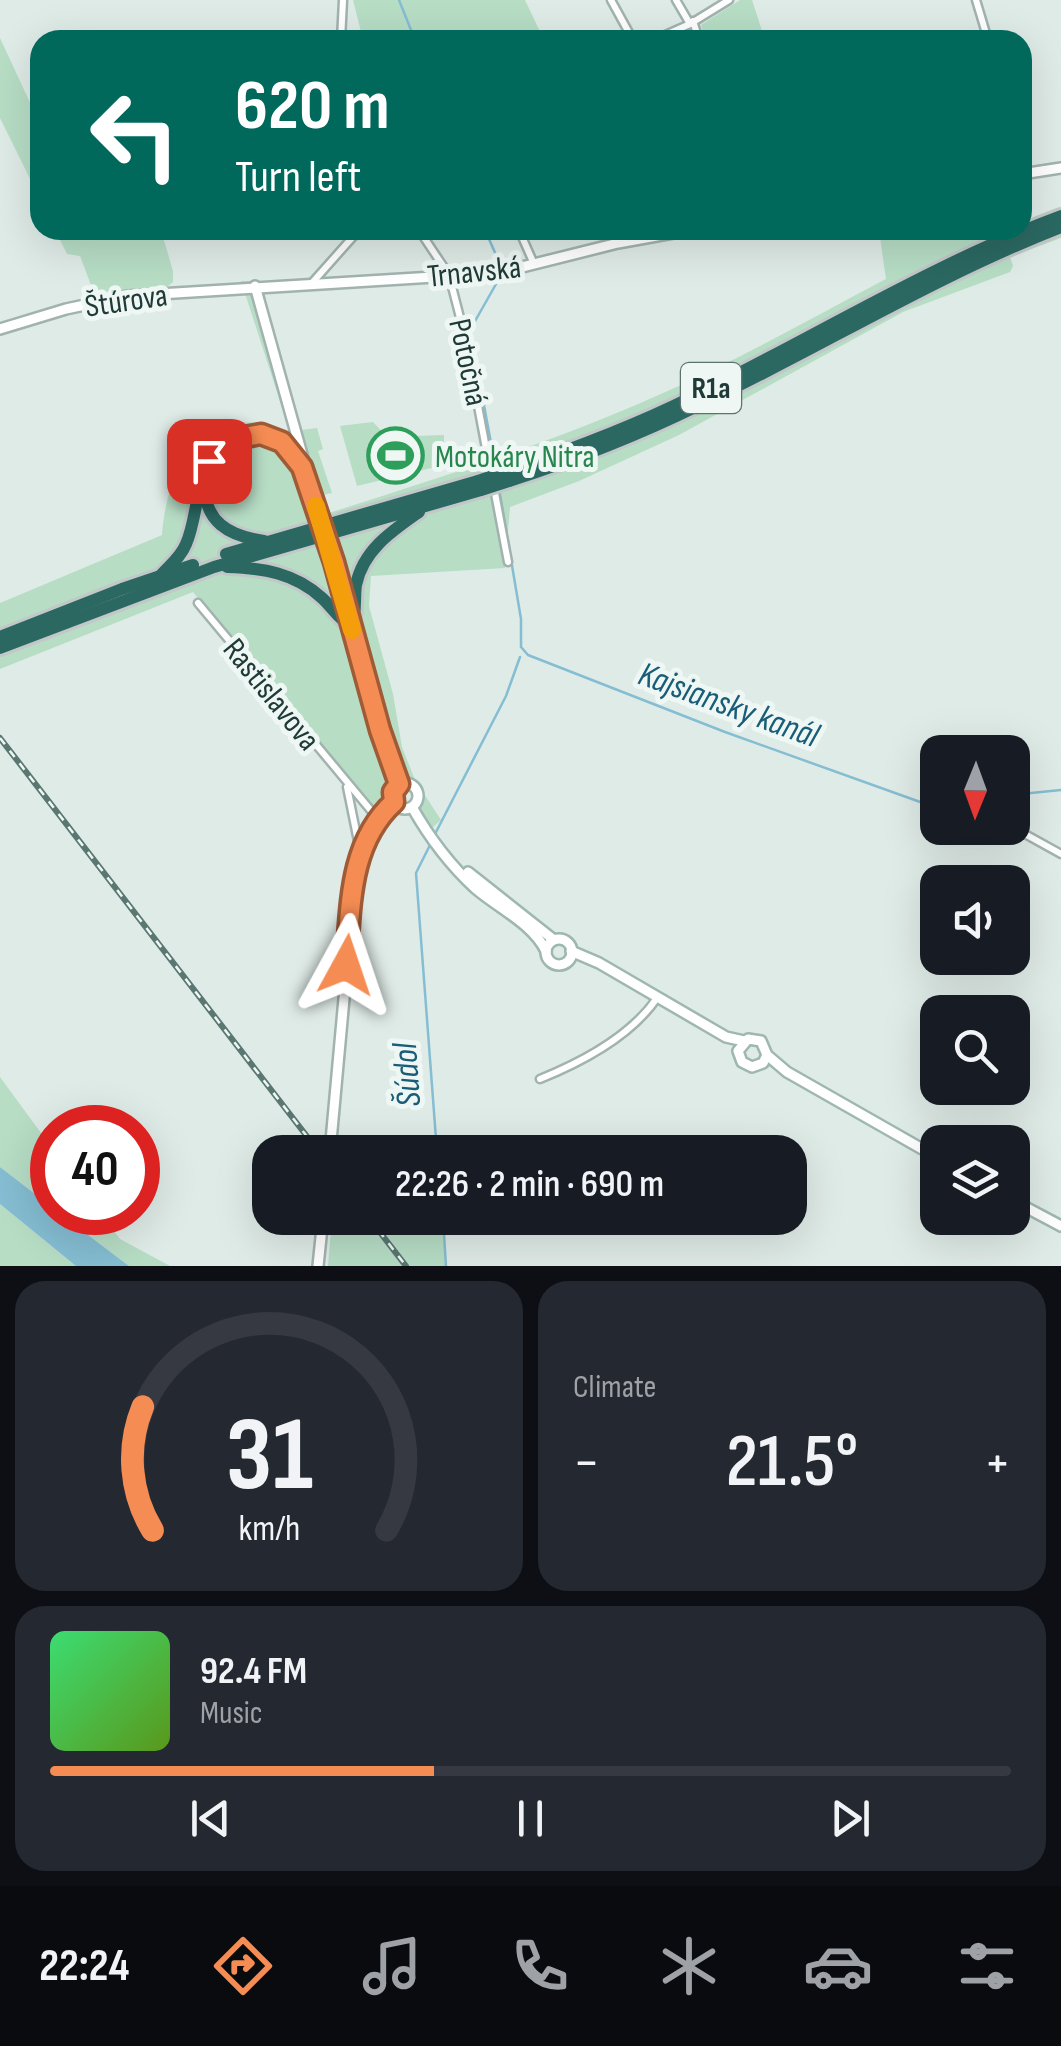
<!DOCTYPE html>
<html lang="en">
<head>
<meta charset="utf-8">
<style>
  :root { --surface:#171b24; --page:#242831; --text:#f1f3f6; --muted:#9ea1a6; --line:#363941; --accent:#f58c53 }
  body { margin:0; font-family:"Sofia Sans Condensed",sans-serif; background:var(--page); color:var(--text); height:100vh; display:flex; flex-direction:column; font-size:38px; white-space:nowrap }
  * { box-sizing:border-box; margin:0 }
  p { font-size:32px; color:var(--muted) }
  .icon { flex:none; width:55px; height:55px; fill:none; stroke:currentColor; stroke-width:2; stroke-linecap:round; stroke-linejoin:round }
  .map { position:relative; height:1266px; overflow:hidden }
  .details { display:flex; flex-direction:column; gap:15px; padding:15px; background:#0d0f14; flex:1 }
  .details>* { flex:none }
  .guide { position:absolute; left:30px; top:30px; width:1002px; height:210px; border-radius:30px; box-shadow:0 10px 40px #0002; background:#00695c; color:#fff; overflow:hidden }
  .needle { width:65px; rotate:181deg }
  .controls { position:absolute; left:920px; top:735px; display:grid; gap:20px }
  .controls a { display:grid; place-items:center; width:110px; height:110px; border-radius:20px; background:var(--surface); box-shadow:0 10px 40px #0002; font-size:50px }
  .speed { position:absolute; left:30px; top:1105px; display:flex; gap:20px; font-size:50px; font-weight:700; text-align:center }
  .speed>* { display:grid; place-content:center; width:130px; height:130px; border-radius:50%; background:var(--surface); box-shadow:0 10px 40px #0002; line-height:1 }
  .speed .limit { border:15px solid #d22; background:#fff; color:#111 }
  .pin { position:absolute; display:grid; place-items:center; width:85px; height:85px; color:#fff; margin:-42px; border-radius:20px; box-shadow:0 5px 15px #0006 }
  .me { position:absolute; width:110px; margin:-55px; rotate:5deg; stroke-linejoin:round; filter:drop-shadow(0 0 8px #0008) }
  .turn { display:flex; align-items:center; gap:35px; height:210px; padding:0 40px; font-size:45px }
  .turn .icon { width:130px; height:130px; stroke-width:2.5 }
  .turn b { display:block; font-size:70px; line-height:85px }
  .big { font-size:75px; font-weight:600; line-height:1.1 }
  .details .card { flex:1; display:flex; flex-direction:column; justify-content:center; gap:15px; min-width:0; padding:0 35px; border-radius:30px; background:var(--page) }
  .details .dial { align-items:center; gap:0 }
  .dial svg { height:260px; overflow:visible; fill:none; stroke:var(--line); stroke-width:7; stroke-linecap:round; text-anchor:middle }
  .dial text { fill:var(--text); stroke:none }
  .song { display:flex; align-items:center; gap:30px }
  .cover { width:120px; height:120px; border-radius:15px; background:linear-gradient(135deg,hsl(140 70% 55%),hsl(90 70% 35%)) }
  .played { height:10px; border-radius:5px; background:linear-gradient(90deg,var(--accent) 40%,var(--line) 40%) }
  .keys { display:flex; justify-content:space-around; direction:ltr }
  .heat { display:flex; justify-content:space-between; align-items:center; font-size:55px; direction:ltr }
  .details .tiles { flex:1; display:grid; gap:15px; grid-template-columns:1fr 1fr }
  .card:last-child { grid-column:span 2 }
  .trip { position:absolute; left:252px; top:1135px; width:555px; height:100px; border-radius:30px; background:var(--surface); box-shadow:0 10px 40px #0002; font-weight:600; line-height:100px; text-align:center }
  .menu { display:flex; height:160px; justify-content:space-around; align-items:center; background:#090b0e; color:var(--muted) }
  .menu .icon { width:70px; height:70px }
  .menu .selected { color:var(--accent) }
  .menu b { font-size:45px; color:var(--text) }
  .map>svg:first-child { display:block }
  .green { fill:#b7ddc5 }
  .water { fill:#85bdd2 }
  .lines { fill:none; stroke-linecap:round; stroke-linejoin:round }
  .stream { stroke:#85bdd2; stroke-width:2.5 }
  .minor-casing { stroke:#a2b3af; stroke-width:11 }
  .tertiary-casing { stroke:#a2b3af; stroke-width:14 }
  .secondary-casing { stroke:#9eb7b0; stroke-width:14 }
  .motorway-casing { stroke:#c1c8c7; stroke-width:18 }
  .minor { stroke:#fff; stroke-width:6 }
  .tertiary { stroke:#fff; stroke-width:9 }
  .secondary { stroke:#fff; stroke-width:9 }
  .motorway { stroke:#2b6862; stroke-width:12 }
  .rail-casing { stroke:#5a7772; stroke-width:6 }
  .rail { stroke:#eff7f4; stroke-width:2.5; stroke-dasharray:8; stroke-linecap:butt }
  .secondary-bridge-casing { stroke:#9eb7b0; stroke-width:14; stroke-linecap:butt }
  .motorway-bridge-casing { stroke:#c1c8c7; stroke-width:18; stroke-linecap:butt }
  .secondary-bridge { stroke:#fff; stroke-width:9 }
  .motorway-bridge { stroke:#2b6862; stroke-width:12 }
  .route-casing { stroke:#9f5b36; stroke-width:25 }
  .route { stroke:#f58c53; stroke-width:18 }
  .slow { stroke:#f59e0b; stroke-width:18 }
  .labels { text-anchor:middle; stroke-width:10; stroke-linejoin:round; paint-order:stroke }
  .shield { fill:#eff7f4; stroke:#5e7370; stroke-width:2.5 }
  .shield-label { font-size:30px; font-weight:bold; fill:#203b37 }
  .street-label { font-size:32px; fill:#203b37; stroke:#eff7f4 }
  .leisure-label { font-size:32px; fill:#27864d; stroke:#eff7f4; text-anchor:start }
  .water-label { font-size:35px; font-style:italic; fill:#195d78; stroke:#eff7f4 }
</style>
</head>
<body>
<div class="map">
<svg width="1061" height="1266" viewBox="0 0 1061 1266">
  <rect width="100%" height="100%" fill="#dfebe7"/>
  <!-- green -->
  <g class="green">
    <path d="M353,0H525L544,40H363Z"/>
    <path d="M740,0H752L765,40H705L701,25Z"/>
    <path d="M0,38L40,124V199L0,118Z"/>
    <path d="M1061,208V238L1010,257L1013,266L1010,272L903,312L679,435L579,481L510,507L505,568L371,576L369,606L393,694L402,747L415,780L441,820L432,828L407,786L373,809L193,592L0,669V603L162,535C165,489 184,435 236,424C255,419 273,427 290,432L241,281H259L301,430L317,428L323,449L318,451L332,493L323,495L329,513C439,478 548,444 654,397C733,363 810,319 886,279L879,230H1022L1023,223Z"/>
    <path d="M55,230H161L173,271V282L168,286L94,293L80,256L67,254Z"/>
    <path d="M373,422L387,437L444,435V465L357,486L340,426Z"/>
    <path d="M0,1077L52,1148V1207L0,1167Z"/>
    <path d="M0,1204L76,1266H0Z"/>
    <path d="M59,1213H100L120,1239L170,1266H129Z"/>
    <path d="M332,1218H442L447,1266H328Z"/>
  </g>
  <!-- water -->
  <path class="water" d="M0,1167L52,1207V1212L59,1213L129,1266H76L0,1204Z"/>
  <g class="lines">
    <!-- stream -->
    <g class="stream">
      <path d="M399,0L415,40"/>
      <path d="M485,230L500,264"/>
      <path d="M496,470L470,330L500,277"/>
      <path d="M499,488L521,619V647L528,655L725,732L923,803"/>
      <path d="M1012,795L1061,790"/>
      <path d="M931,803H938"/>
      <path d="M434,836L506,696L520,657"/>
      <path d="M431,843L416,873L437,1152"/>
      <path d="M443,1218L446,1266"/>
    </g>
    <defs>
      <g id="minor">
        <path d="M611,0L633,40"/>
        <path d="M676,0L690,24"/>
        <path d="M976,0L988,40"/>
        <path d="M693,21L699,40"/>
        <path d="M341,40L343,0"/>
        <path d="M654,40L690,24L729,0"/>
        <path d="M1022,154L1028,173"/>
        <path d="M419,230L449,275L465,337L491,475"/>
        <path d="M519,230L534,264"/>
        <path d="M311,284L359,230"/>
        <path d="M494,488L508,562"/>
        <path d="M198,603L378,819"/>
        <path d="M347,787L360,851"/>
        <path d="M1016,829L1061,854"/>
        <path d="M540,1079C582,1062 631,1036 657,998"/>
      </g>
      <g id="tertiary">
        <path d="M1022,174L1061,168"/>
        <path d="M255,286L308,476"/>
        <path d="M0,329L66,309L127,296L498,273L618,243L690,230"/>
        <path d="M330,1152L356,867L369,832L394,802"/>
        <path d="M318,1266L323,1218"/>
      </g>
      <g id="secondary">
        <path d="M291,450L309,482L314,498"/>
        <path d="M334,562L380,730L399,784"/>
        <circle cx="405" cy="796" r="13"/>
        <path d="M412,807C429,837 450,865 475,888C498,908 532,923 546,951"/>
        <path d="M468,872L554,940"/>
        <circle cx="559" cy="952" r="13"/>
        <path d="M571,951L599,963L726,1037L744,1041"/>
        <path d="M767,1055L763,1063L752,1067L742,1062L738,1051L748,1039L761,1041L767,1055L787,1072L938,1158"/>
        <path d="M1012,1200L1061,1226"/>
      </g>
      <g id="motorway">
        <path d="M508,471C570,450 632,427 692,397C815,337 932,264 1061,216"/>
        <path d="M509,481C574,460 638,435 699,405C821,347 935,276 1061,227"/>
        <path d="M205,482C203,522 229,536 264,541"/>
        <path d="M226,554L478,481"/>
        <path d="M227,567C263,568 295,573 322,598C333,608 338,619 351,626C357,613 354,599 356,585C363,550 392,531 419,512"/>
        <path d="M161,575C170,565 181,557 186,544C203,506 191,444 247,435C264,433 278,439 291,450"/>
        <path d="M0,637L122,589L193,565"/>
        <path d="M0,648L214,567L481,490"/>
      </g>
    </defs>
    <!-- minor casing -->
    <use href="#minor" class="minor-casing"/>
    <!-- tertiary casing -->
    <use href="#tertiary" class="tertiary-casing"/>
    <!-- secondary casing -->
    <use href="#secondary" class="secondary-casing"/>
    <!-- motorway casing -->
    <use href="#motorway" class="motorway-casing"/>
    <!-- minor -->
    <use href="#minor" class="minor"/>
    <!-- tertiary -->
    <use href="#tertiary" class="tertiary"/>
    <!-- secondary -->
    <use href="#secondary" class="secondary"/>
    <!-- motorway -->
    <use href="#motorway" class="motorway"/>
    <defs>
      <g id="rail">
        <path d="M0,738L319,1152"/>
        <path d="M369,1218L406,1266"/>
      </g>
    </defs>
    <!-- rail casing -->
    <use href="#rail" class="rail-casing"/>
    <!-- rail -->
    <use href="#rail" class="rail"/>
    <defs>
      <path id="secondary-bridge" d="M314,498L334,562"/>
      <g id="motorway-bridge">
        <path d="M478,481L508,471"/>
        <path d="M481,490L509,481"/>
      </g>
    </defs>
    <!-- secondary-bridge casing -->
    <use href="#secondary-bridge" class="secondary-bridge-casing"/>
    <!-- motorway-bridge casing -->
    <use href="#motorway-bridge" class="motorway-bridge-casing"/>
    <!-- secondary-bridge -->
    <use href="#secondary-bridge" class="secondary-bridge"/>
    <!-- motorway-bridge -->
    <use href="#motorway-bridge" class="motorway-bridge"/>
  </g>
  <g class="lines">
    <defs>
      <path id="route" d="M209,461L234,439L261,434L282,442L302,467L334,562L380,730L399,784L393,792L394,802C348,844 351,908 346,965"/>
    </defs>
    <!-- route casing -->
    <use href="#route" class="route-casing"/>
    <!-- route -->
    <use href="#route" class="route"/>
    <!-- slow -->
    <path class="slow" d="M316,506L352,630"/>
  </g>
  <!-- icons -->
  <defs>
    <symbol id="stadium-ring" viewBox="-11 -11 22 22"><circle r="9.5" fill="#eff7f4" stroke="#2e9e5b" stroke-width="1.5"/><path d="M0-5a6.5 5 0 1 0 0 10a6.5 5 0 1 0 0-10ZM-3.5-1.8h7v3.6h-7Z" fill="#2e9e5b"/></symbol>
  </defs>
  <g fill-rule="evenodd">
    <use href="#stadium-ring" x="364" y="424" width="63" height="63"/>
  </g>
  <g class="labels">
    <!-- shield labels -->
    <rect class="shield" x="681" y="363" width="60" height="50" rx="8"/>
    <g class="shield-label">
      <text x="711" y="398">R1a</text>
    </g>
    <!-- street labels -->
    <g class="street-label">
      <text transform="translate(474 271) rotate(-6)" y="11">Trnavská</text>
      <text transform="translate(126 300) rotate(-8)" y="11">Štúrova</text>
      <text transform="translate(469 362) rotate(78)" y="11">Potočná</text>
      <text transform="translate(272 694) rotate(51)" y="11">Rastislavova</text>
    </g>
    <!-- leisure labels -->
    <g class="leisure-label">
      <text x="435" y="467">Motokáry Nitra</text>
    </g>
    <!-- water labels -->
    <g class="water-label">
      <text transform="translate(729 704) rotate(20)" y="12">Kajsiansky kanál</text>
      <text transform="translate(406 1075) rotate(-94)" y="12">Šúdol</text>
    </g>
  </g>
</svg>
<div class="controls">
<a><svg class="needle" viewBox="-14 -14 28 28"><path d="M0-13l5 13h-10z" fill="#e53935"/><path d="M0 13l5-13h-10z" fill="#9ea1a6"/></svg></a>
<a><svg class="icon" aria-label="sound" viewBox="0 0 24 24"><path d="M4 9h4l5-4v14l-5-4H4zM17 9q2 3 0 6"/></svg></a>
<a><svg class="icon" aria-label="search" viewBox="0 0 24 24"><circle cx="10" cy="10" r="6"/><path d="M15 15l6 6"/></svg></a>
<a><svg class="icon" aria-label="layers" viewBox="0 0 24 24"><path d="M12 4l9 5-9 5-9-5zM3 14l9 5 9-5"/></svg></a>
</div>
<div class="speed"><div class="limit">40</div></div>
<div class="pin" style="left:209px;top:461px;background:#d93025"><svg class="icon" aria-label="arrive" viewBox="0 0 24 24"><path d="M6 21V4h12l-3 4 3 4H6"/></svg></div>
<svg class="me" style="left:346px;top:965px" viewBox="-20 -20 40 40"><path d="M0-17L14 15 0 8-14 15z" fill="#f58c53" stroke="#fff" stroke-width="4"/></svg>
<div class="trip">22:26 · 2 min · 690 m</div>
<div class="guide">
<div class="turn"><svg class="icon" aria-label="left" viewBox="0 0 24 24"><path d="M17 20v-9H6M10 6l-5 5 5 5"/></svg><div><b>620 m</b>Turn left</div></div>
</div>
</div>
<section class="details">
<div class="tiles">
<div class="card dial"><svg viewBox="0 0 100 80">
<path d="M14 69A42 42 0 1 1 86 69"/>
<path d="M14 69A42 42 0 0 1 11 31" stroke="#f58c53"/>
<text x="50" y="56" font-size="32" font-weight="700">31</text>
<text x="50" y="72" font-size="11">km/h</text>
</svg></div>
<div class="card"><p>Climate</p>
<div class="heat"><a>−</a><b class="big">21.5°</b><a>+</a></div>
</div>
<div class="card">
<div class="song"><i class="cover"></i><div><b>92.4 FM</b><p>Music</p></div></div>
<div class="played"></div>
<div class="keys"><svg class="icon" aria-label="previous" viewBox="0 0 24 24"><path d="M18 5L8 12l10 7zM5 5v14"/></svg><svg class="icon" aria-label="pause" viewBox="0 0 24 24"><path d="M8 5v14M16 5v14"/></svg><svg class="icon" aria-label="next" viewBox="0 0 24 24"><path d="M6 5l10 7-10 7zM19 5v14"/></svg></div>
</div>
</div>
</section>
<nav class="menu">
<b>22:24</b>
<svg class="icon selected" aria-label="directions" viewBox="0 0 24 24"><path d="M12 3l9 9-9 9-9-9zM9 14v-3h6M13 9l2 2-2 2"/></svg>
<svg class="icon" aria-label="music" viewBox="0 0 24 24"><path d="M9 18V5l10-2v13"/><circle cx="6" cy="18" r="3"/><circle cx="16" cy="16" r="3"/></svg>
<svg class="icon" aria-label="phone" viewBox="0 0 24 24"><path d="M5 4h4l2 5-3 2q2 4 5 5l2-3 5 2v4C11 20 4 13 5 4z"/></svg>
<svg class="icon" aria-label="climate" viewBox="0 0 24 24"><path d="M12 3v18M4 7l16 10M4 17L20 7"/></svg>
<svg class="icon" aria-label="car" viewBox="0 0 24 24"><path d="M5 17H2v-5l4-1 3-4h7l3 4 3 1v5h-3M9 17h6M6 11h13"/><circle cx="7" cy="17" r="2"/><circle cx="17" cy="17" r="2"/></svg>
<svg class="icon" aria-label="filters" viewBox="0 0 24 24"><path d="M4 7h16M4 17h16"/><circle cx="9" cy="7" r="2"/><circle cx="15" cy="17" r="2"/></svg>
</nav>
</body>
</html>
